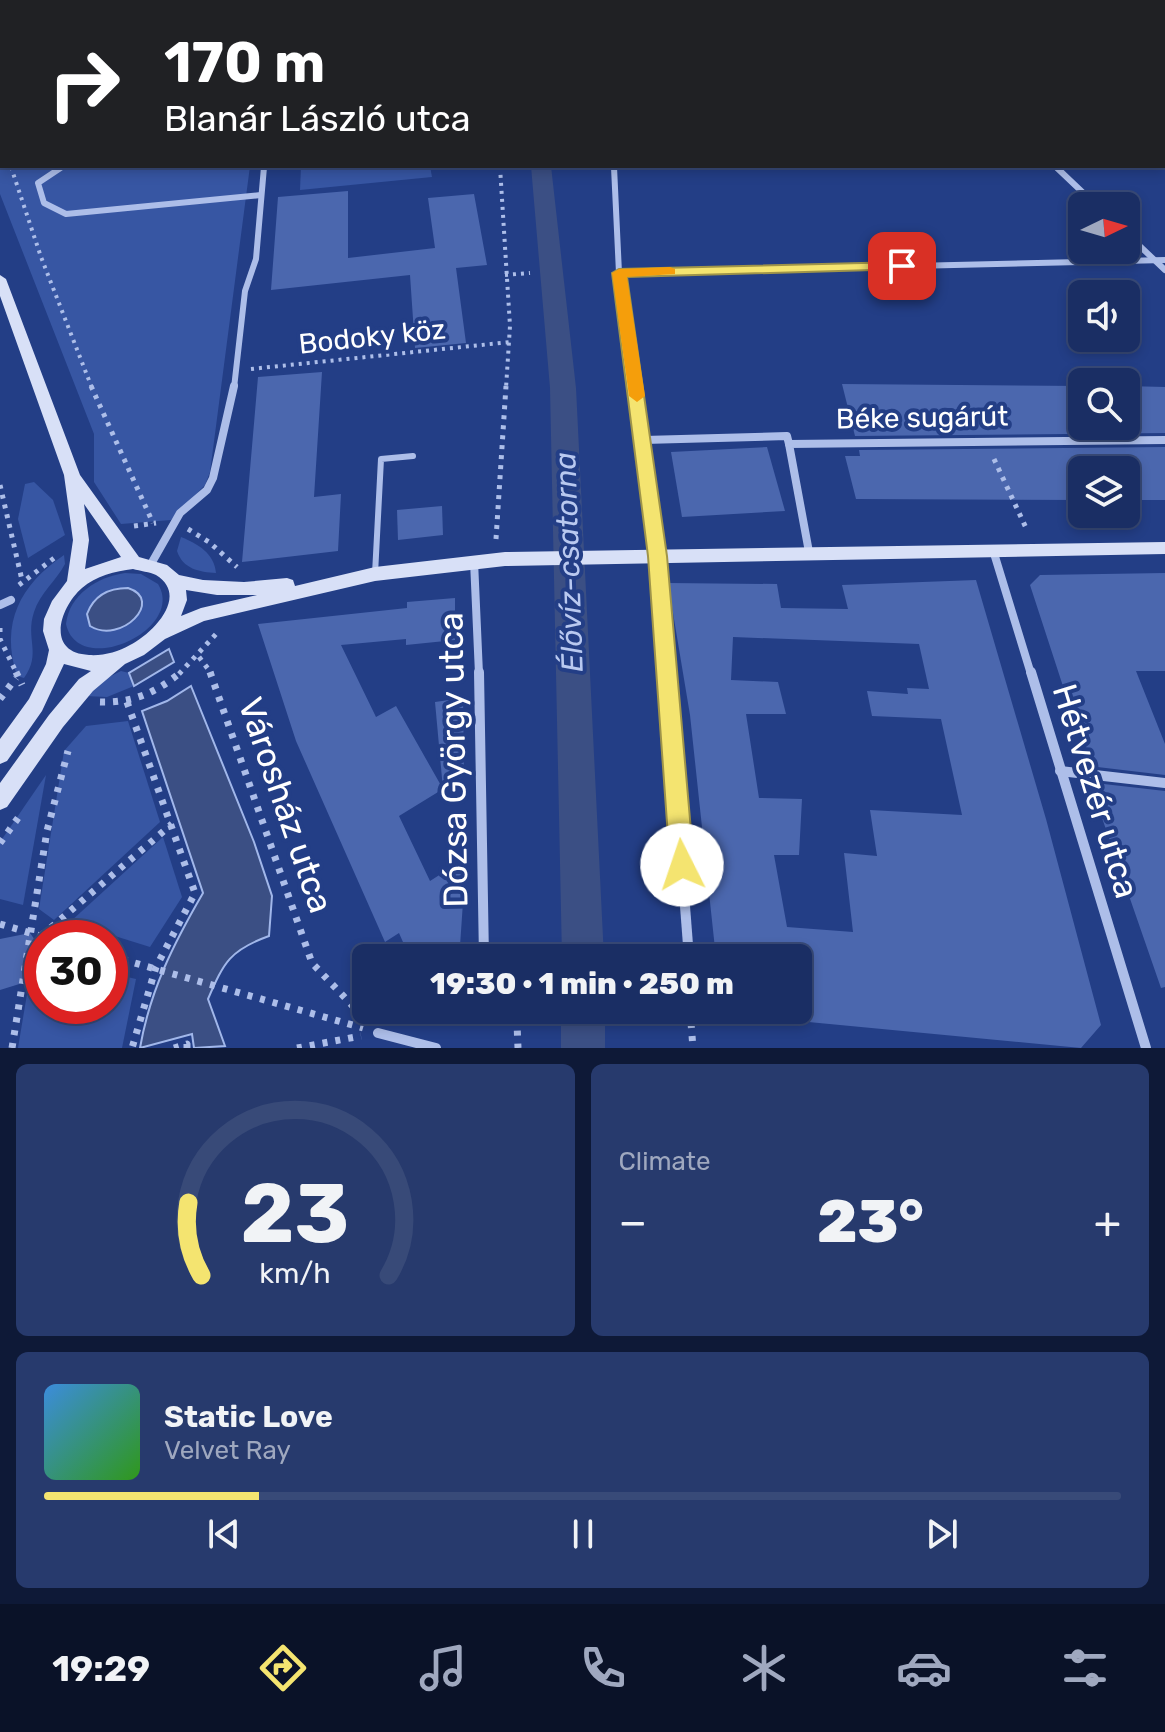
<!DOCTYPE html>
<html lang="en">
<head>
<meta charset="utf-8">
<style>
  :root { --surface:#1a2e64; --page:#273a6d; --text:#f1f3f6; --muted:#9fa8bf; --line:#384a78; --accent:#f4e470 }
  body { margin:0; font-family:Rubik,sans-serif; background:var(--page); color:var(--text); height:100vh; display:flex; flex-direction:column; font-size:30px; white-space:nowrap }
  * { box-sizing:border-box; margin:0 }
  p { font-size:26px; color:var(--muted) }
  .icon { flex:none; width:44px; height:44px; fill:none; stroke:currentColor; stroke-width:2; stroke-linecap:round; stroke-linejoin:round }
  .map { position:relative; height:1048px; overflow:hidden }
  .details { display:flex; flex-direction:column; gap:16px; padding:16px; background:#0e1937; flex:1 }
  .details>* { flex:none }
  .hud { position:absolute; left:0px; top:0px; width:1166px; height:168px; box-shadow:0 4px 12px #0003,0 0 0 2px var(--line); background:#202124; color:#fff; overflow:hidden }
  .needle { width:52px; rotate:85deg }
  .buttons { position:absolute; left:1068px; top:192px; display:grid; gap:16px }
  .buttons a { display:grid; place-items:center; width:72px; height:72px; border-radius:12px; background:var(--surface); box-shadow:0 4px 12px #0003,0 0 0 2px var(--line); font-size:40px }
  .speed { position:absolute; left:24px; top:920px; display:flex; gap:16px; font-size:40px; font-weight:700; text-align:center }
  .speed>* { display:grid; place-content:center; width:104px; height:104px; border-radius:50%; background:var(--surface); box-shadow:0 4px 12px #0003,0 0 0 2px var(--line); line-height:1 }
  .speed .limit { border:12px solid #d22; background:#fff; color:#111 }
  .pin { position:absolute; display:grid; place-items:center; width:68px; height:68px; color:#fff; margin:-34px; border-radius:16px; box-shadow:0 4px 12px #0006 }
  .me { position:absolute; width:88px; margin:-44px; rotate:356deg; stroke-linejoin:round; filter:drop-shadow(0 0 6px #0008) }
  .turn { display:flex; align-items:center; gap:28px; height:168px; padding:0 32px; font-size:36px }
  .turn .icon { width:104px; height:104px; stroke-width:2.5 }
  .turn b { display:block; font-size:56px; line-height:68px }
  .big { font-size:60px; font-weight:800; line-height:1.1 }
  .details .widget { flex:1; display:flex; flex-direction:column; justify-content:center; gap:12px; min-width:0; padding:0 28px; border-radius:12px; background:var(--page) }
  .details .dial { align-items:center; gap:0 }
  .dial svg { height:208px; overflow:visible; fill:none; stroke:var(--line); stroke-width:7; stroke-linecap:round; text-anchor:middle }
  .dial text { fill:var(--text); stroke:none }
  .song { display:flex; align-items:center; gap:24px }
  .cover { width:96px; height:96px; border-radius:12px; background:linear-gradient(135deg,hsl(210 70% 55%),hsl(110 70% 35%)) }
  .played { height:8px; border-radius:4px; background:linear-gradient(90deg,var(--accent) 20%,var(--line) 20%) }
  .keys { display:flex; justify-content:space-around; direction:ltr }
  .heat { display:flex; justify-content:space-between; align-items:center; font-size:44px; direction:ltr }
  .details .tiles { flex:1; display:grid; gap:16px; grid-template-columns:1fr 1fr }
  .widget:last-child { grid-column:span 2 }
  .trip { position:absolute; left:352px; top:944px; width:460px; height:80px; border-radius:12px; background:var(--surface); box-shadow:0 4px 12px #0003,0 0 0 2px var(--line); font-weight:800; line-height:80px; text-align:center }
  .tabs { display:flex; height:128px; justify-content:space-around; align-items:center; background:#0a1228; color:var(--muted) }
  .tabs .icon { width:56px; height:56px }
  .tabs .current { color:var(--accent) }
  .tabs b { font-size:36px; color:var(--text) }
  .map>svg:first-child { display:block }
  .green { fill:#3756a3 }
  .water { fill:#3b4f84; stroke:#a1b7ea; stroke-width:2 }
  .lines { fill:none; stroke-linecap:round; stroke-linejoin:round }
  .canal { fill:#3b4f84; fill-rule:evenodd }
  .building { fill:#4b67ae; fill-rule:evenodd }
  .path-far3 { stroke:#adbee9; stroke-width:3; stroke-dasharray:2 4; stroke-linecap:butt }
  .path-far2 { stroke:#adbee9; stroke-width:4; stroke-dasharray:3 5; stroke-linecap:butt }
  .path-far1 { stroke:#adbee9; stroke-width:5; stroke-dasharray:4 6; stroke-linecap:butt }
  .path { stroke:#adbee9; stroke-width:7; stroke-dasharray:5 8; stroke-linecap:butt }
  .lane { stroke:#adbee9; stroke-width:6 }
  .street-far3 { stroke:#adbee9; stroke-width:5 }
  .street-far2 { stroke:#adbee9; stroke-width:6 }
  .street-far1 { stroke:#adbee9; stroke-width:8 }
  .street { stroke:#adbee9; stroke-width:10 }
  .secondary { fill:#d8e0f7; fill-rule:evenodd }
  .route { fill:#f4e470; stroke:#9f9449; stroke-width:2 }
  .slow { fill:#f59e0b }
  .labels { text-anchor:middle; stroke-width:8; stroke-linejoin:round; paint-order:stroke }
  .street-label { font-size:28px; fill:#fff; stroke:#233e86 }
  .water-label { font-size:30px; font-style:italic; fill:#b9c9f0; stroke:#233e86 }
  .near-street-label { font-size:34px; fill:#fff; stroke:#233e86 }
</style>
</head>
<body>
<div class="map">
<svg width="1165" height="1048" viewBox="0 0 1165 1048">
  <rect width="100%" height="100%" fill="#233e86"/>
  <!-- green -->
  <g class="green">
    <path d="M0,74L2,166H250L210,472L205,485L171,520L121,524L94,482V434L0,194Z"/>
    <path d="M301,166H430L432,177L300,190Z"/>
    <path d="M34,482L53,500L65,535L28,558L18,519L25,484Z"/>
    <path d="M181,537C198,544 214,553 216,573C199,572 183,569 177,551Z"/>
    <path d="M64,555L65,564C56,581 40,593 34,612C25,639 42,653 24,678L17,676C0,623 20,585 64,555Z"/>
    <path d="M125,573L141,574L158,584C186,630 78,679 66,624C69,595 97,577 125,573Z"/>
    <path d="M121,671L129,673L134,686L107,697L85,696L107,678Z"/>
    <path d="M128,721L160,822L54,920L39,909L64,751L86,726Z"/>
    <path d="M46,775L23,905L0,899V842Z"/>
    <path d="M163,837L182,897L150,947L70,922Z"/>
    <path d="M110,973L136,979L122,1048H18L29,982L42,977V1006H110Z"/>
  </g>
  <!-- water -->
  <g class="water">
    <path d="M128,588C165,600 121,645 90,626L87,614C94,595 109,588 128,588Z"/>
    <path d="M169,649L174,662L134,686L129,673Z"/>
    <path d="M191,686L254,842L272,896L269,936C230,950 224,962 208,999L225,1046L194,1048L192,1034L140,1048C150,990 174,943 203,893L142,711L167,701Z"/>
  </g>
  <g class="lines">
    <!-- canal -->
    <g class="canal">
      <path d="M475,0H491L492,2H476Z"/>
      <path d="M531,166H551L576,388L604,958H562L550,388Z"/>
      <rect x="561" y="1010" width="44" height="38"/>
    </g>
  </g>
  <!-- building -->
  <g class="building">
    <path d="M348,191V258L435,248L428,198L474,194L487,265L456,268L466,343L415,348L410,275L271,290L278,197Z"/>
    <path d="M322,372L314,497L341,494L338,551L242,562L258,377Z"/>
    <path d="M842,384L1082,386V426H1126V386L1165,387V433L855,436Z"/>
    <path d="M767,447L785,511L682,517L671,452Z"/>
    <path d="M1165,447V500H1126V470H1082V500L856,499L845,456H860L859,450Z"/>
    <path d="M442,506L443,535L398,540L397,510Z"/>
    <path d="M1165,573V671H1136L1165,744V775L1089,766L1030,585L1040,575Z"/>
    <path d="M976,580L1046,819L1101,1025L1081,1048L798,1021V958H716L690,715L668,583L777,584L781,608L848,609L842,585ZM733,637L919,644L929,689L907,688L908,694L867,691L872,716L941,719L962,815L870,810L877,856L844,853L853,932L787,927L774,855H799L802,799L759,798L746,714H786L778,682L731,680Z"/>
    <path d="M455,598V640L406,645V639L341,645L376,717L396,706L443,789L399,816L430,881L466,858L460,946L443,958H410L399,933L385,942L296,741L258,624L407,608V602Z"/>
    <path d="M463,698L464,776L443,789L435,702Z"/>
    <path d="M1095,783L1165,791V987L1161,988L1093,792H1098Z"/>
    <path d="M30,933L42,950V977L0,990V939Z"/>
  </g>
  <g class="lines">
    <!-- path-far3 -->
    <path class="path-far3" d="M0,134L2,140"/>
    <!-- path-far2 -->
    <g class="path-far2">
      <path d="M11,167L41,257L92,388"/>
      <path d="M500,167L510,326L506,388"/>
      <path d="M505,275L530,273"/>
      <path d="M251,369L510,342"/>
    </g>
    <!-- path-far1 -->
    <g class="path-far1">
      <path d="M91,386L153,523"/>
      <path d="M994,459L1027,530"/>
      <path d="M0,485L22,580"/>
      <path d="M134,526L156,523"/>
      <path d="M188,529L209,542L237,567"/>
      <path d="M496,539L506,386"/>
      <path d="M19,585L58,555"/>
      <path d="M0,628V639L17,674"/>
      <path d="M199,657L212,674"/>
      <path d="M179,674L217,633"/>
    </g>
    <!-- path -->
    <g class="path">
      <path d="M16,672L22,685"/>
      <path d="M210,672L312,963L367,1021"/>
      <path d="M0,699L16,678"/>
      <path d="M100,702C132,703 156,693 181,672"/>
      <path d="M127,702L195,893L156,967L132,1048"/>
      <path d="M0,843L18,818"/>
      <path d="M0,924L47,938"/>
      <path d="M41,936L172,824"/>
      <path d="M110,956L363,1028"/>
      <path d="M504,1010L517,1023L518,1048"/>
      <path d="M690,1010L693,1048"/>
      <path d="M404,1020L424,1010"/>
      <path d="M12,1048L47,831L68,751"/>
      <path d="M174,1048L187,1044V1048"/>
      <path d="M297,1048L361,1036"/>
    </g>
    <!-- lane -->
    <path class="lane" d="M375,574L381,459L413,456"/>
    <!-- street-far3 -->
    <g class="street-far3">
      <path d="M338,0L341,2"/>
      <path d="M1055,166L1058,169"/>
      <path d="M59,169L63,166"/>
    </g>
    <!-- street-far2 -->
    <g class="street-far2">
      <path d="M62,167L38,183L44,203L66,214L261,195"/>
      <path d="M614,167L619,273L635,388"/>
      <path d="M1056,167L1097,206"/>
      <path d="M1126,233L1165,270"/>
      <path d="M619,273L1165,260"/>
      <path d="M234,388L245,291L256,259L264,167"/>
    </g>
    <!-- street-far1 -->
    <g class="street-far1">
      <path d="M635,386L658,556L667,674"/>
      <path d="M644,440L787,436L789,444"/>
      <path d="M993,550L1031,674"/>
      <path d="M809,552L789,444L1165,440"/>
      <path d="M474,561L479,674"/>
      <path d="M151,564L180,513L207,490L213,478L234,386"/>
      <path d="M0,605L11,600"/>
    </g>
    <!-- street -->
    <g class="street">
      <path d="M479,672L484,958"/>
      <path d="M667,672L689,958"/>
      <path d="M1031,672L1146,1048"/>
      <path d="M1060,771L1165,783"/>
      <path d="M378,1033L436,1048"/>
    </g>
    <!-- secondary -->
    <g class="secondary">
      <rect x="0" y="63" width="2" height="6"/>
      <path d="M0,275L6,279L80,475L139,557L167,565L179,575L203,580L244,582L287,578L293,580L295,586L375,567L505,552L1165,542V554L505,566L375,581L204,621L165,639L144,655L125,664L93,691L63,727L7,807L0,810V783L49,715L79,679L91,671L64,664L42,711L7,761L0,764V739L29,699L46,664L49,650L43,631L44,619L52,601L67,581L73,540L64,475L0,296ZM84,504L121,557L85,569L89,540ZM133,569C140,571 150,572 156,575C190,596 152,634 130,645C118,652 103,656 89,655C45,653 60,607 82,588C96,576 115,571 133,569ZM186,590L217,595H257L201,608L181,616L187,600Z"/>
    </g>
  </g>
  <!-- route -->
  <path class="route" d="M902,262L907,263V269L627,277L667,556L694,865L690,874L682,877L673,874L670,865L648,556L612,273L619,269Z"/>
  <!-- slow -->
  <path class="slow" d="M670,267L675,269V274L627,277L645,396L637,402L629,396L612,273L619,269Z"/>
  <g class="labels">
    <!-- street labels -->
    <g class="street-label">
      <text transform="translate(372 336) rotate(-6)" y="10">Bodoky köz</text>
      <text transform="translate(922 417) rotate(-1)" y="10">Béke sugárút</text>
    </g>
    <!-- water labels -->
    <g class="water-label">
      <text transform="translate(569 562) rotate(-92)" y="10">Élővíz-csatorna</text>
    </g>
    <!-- near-street labels -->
    <g class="near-street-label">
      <text transform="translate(453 760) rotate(-91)" y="12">Dózsa György utca</text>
      <text transform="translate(1096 791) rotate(73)" y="12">Hétvezér utca</text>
      <text transform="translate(286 805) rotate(71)" y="12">Városház utca</text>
    </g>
  </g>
</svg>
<div class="buttons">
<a><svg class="needle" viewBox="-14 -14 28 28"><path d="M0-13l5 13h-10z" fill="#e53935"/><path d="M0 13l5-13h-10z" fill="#9fa8bf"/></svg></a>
<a><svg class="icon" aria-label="sound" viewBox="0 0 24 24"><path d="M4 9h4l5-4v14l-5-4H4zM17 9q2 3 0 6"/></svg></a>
<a><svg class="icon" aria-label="search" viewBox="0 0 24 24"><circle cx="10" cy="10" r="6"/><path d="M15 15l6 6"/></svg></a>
<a><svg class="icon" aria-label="layers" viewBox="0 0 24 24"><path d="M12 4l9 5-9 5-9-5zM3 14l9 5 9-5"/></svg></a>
</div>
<div class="speed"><div class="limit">30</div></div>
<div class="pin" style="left:902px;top:266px;background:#d93025"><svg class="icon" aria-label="arrive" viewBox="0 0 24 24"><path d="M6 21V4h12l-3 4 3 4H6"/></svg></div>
<svg class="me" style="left:682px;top:865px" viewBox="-20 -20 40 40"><circle r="19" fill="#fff"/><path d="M0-13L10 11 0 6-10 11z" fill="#f4e470"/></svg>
<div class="trip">19:30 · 1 min · 250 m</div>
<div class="hud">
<div class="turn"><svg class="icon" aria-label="right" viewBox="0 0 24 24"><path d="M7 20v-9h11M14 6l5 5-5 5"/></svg><div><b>170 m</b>Blanár László utca</div></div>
</div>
</div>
<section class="details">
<div class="tiles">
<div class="widget dial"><svg viewBox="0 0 100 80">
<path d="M14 69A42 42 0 1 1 86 69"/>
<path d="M14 69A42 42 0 0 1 9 41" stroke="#f4e470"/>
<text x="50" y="56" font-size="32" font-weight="700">23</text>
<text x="50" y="72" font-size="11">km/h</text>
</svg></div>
<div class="widget"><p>Climate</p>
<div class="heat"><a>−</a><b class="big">23°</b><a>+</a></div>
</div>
<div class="widget">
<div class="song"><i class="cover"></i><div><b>Static Love</b><p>Velvet Ray</p></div></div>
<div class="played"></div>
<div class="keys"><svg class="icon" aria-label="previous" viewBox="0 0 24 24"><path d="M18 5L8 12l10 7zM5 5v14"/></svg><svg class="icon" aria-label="pause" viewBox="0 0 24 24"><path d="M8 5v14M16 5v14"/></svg><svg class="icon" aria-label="next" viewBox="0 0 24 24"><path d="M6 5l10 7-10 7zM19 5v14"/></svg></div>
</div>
</div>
</section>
<nav class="tabs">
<b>19:29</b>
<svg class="icon current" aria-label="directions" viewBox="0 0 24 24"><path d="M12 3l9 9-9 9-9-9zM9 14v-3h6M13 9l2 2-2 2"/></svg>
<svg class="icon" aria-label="music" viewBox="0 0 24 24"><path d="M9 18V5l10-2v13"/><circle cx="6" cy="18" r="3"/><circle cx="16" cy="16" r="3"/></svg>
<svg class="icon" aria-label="phone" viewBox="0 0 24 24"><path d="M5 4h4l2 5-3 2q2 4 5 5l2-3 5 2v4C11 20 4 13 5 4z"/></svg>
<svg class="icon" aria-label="climate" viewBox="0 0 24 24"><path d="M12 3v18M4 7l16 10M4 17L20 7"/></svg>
<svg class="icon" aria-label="car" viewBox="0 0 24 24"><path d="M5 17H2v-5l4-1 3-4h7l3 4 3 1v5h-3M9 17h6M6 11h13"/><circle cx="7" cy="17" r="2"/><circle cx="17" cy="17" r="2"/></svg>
<svg class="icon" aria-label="filters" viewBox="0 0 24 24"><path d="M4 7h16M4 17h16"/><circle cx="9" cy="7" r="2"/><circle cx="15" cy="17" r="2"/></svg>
</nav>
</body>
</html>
